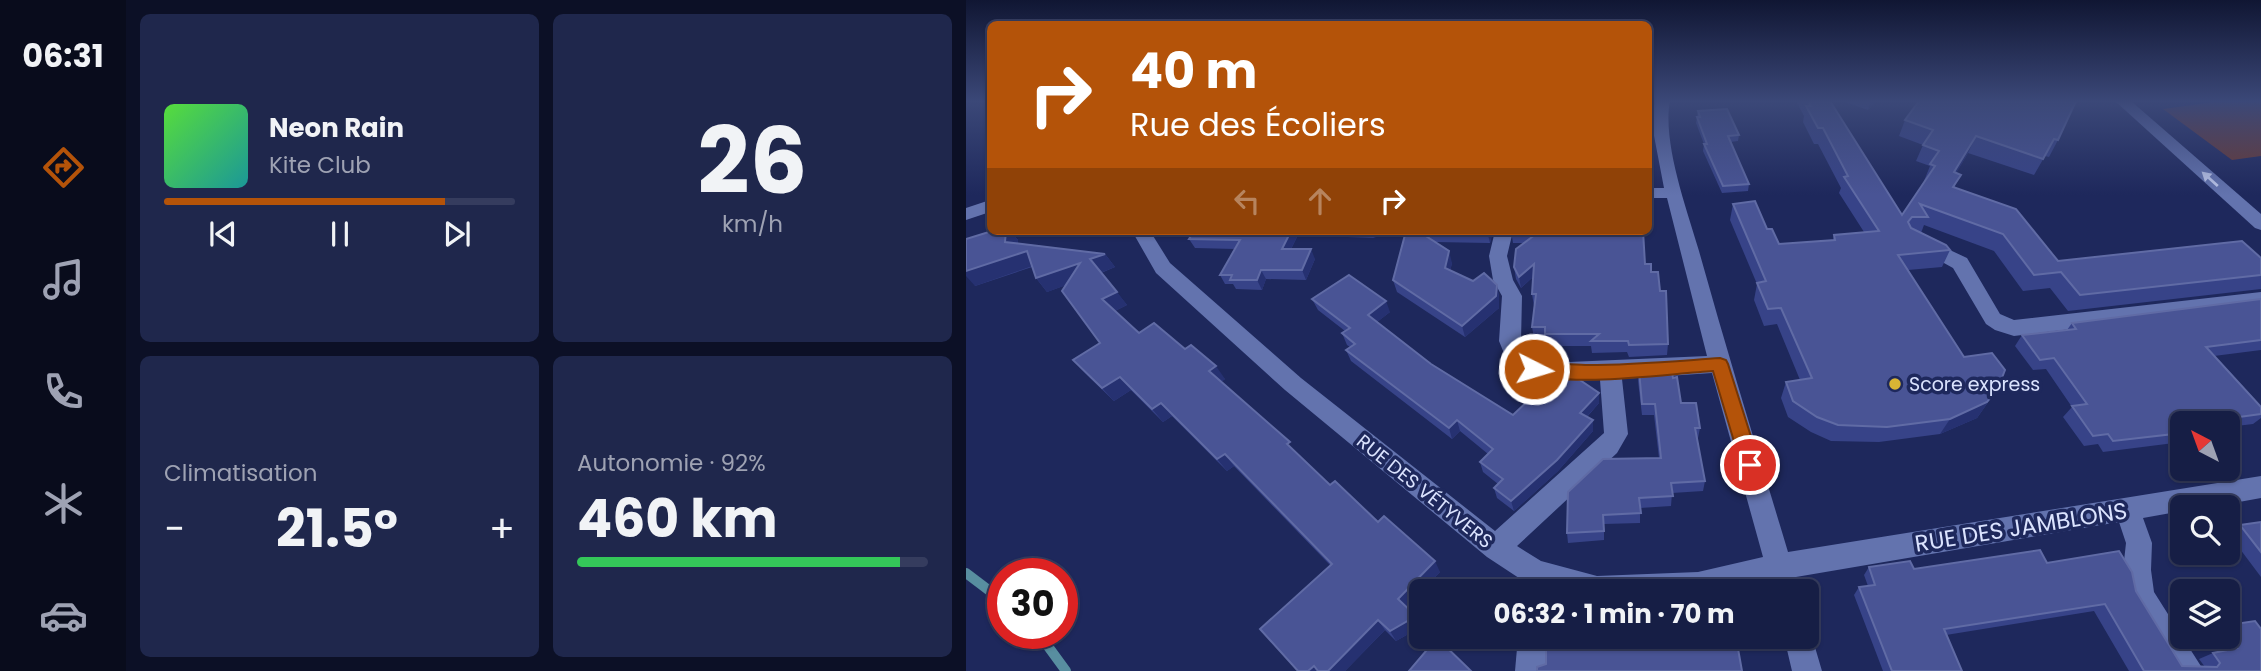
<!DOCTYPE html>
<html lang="fr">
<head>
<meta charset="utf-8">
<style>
  :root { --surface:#161e45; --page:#1f274c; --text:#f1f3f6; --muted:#9ea2b3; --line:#353c5e; --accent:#b45309 }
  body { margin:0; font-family:Poppins,sans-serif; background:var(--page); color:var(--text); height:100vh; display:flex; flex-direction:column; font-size:26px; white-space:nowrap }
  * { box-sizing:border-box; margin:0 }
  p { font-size:23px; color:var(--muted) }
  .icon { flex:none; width:38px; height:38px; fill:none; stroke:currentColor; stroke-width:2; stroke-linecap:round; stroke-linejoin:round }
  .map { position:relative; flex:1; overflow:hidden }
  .panel { display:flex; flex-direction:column; gap:14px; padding:14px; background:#0c1026; width:840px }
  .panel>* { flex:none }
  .guide { position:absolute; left:21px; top:21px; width:665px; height:214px; border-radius:10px; box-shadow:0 2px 5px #0004,0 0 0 2px var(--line); background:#b45309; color:#fff; overflow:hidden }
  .needle { width:46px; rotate:319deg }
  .buttons { position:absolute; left:1204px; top:411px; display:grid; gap:14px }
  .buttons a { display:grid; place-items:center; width:70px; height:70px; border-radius:10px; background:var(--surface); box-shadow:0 2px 5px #0004,0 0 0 2px var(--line); font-size:35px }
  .speed { position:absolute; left:21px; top:558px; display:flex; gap:14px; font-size:35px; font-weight:700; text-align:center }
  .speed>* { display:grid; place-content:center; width:91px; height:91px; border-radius:50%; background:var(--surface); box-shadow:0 2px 5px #0004,0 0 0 2px var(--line); line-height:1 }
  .speed .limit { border:10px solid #d22; background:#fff; color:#111 }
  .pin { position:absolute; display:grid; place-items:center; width:60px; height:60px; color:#fff; margin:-30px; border:4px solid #fff; border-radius:50%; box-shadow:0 2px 7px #0007 }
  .me { position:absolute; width:77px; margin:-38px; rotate:95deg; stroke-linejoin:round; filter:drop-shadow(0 0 5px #0008) }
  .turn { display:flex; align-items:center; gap:24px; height:147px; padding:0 28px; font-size:32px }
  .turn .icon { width:91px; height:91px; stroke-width:2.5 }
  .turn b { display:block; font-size:49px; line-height:60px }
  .lanes { display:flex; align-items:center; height:66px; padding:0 28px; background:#0003; justify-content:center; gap:35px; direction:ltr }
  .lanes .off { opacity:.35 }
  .big { font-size:52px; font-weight:700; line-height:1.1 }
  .panel .widget { flex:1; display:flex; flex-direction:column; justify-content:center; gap:10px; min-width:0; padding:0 24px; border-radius:10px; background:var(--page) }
  .panel .dial { align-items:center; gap:0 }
  .dial b { font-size:91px; line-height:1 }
  .song { display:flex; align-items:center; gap:21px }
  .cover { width:84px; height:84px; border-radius:10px; background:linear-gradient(135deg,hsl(110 70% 55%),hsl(180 70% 35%)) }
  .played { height:7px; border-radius:4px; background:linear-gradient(90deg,var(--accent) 80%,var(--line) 80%) }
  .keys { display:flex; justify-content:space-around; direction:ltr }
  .heat { display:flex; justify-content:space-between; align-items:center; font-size:38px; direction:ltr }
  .charge { height:10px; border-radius:5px; background:linear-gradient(90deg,#34c759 92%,var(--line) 0) }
  .panel .tiles { flex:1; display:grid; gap:14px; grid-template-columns:repeat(2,1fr) }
  .trip { position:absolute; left:443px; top:579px; width:410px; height:70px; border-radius:10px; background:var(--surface); box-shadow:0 2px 5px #0004,0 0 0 2px var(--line); font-weight:700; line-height:70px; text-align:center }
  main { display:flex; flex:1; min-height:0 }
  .tabs { display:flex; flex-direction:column; width:126px; justify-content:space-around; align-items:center; background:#090c1c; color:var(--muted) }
  .tabs .icon { width:49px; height:49px }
  .tabs .active { color:var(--accent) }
  .tabs b { font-size:32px; color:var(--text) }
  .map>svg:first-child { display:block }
  .green { fill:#6c3930 }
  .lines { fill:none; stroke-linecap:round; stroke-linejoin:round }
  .stream { stroke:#588ea0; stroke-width:10 }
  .minor { fill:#6373ae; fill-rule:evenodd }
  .wall { fill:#374388 }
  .shaded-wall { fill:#263171 }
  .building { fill:#495495; stroke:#606ba5; stroke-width:2 }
  .oneway { fill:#bdc7ea }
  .route { fill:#b45309; stroke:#753606; stroke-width:2 }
  .poi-dot { fill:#d9b434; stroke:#1e285c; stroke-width:2.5 }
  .labels { text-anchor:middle; stroke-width:7; stroke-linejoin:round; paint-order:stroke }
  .poi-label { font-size:19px; fill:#dbe3fe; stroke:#1e285c; text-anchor:start }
  .street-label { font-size:19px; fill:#dbe3fe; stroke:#1e285c }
  .near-street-label { font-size:23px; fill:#dbe3fe; stroke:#1e285c }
</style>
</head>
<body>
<main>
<nav class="tabs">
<b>06:31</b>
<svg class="icon active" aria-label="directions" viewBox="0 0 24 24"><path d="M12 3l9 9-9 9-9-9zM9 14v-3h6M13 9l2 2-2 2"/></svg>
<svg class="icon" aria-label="music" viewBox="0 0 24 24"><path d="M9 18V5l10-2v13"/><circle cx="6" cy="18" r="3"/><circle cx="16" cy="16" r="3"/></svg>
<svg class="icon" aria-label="phone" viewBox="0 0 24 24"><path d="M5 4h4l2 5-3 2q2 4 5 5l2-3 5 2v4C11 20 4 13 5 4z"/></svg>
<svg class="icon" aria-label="climate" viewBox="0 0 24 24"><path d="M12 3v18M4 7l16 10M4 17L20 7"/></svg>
<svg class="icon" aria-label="car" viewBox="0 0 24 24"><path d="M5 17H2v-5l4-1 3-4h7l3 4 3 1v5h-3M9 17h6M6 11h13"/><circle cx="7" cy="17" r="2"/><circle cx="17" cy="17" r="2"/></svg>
</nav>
<section class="panel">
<div class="tiles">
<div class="widget">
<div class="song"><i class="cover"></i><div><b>Neon Rain</b><p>Kite Club</p></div></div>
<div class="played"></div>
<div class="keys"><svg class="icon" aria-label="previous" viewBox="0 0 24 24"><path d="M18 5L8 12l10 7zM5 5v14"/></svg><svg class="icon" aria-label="pause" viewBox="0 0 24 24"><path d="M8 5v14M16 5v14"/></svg><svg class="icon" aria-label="next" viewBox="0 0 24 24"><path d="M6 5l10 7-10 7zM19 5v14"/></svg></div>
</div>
<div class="widget dial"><b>26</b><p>km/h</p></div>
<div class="widget"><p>Climatisation</p>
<div class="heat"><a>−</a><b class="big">21.5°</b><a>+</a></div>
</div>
<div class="widget"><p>Autonomie · 92%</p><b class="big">460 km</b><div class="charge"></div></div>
</div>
</section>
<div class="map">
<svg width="1295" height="671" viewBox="0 0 1295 671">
  <rect width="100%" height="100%" fill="#1e285c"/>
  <!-- green -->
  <path class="green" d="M1256,101H1295V156L1266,160L1197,109Z"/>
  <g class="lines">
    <!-- stream -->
    <g class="stream">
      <path d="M0,573L37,601"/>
      <path d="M73,634L100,671"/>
    </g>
    <!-- minor -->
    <g class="minor">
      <path d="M689,101H704C696,142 721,210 733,251C761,352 792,452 822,552L1295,476V498L1240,508H1216V511L1177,518L1186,543L1185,570L1188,592L1238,671H1206L1161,597L1157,570L1160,543L1153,522L830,577L835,592H807L804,582L765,592H588L559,582L521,557L319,390L190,273L166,231H184L204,263L335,378L529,531L638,433L634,380L580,381L560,375L540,358L533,341L536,296L527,280L523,256L529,231H547L541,256L547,280L556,296L555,341L557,347L580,363L741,356L701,198H682V188H698L685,120ZM746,373L797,557L732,572L631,576L575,561L551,546L651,453L662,434L656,379Z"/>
      <path d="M1149,101H1165L1295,214V230L1289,228Z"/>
      <path d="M24,200V212L0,220V208Z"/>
      <path d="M956,237L1001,258L1034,314L1048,320L1295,292V306L1048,336L1029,330L1020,324L987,268L949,247L947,243L949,239Z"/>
      <path d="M840,626L846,637L856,671H826L818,637H840Z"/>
      <path d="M552,637H580L579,671H549Z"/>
    </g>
  </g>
  <!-- wall -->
  <g class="wall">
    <path d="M830,101H864L936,215L959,181H958L964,166L950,161L957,145L933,136L939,120L953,101L1092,140L1083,157L1079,156L1068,175L1002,153L990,173L989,188L1092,261L1295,258V289L1102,311L1084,288L1057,291L1028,251L958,225L955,233L984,250L976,267L942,270L998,357L1032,388L1011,418L974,434L913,442L865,441L845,432L822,417L815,398L820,382L834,380L811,324L798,326L788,300L791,284L764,220L767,204L801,229L813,244L867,240L868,235L898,232L873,193L875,188L852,144H848L837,122L838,116Z"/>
    <path d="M876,101H910L902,110Z"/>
    <path d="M732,111L773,135L772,141L764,142L783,184L782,191L756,193L737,151L738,144L730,123Z"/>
    <path d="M26,231H44L52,240V243L139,254L149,267L135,273L161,305L149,311L173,333L219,349L259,379L255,382L364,485L412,522L474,572L440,607L450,616L455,624V627L430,641L419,630L379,671H332L364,565L268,466L261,471L206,416L197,422L165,390L148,401L119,373L107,360L134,343L100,285L81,292L70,278L66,267L9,286L3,238Z"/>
    <path d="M214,231H334L325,249L349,259L340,280L300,279L296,290L270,289L267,284H259L254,275L269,249L229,248L223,239L226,234L216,233Z"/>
    <path d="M379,231H420L408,238L381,237Z"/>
    <path d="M440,231H527L524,243L469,242L486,263L484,271L507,281L531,285L533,297V308L499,337L431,292L427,280Z"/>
    <path d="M545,231H677L679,264L685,272L694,291L702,344L701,355L663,357L661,352L626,353L625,346H580L579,338H568L566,327L568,306L566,294L567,277L555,288L550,279L548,267L558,243H547Z"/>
    <path d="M346,299L424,312L411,322L465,364L547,415L633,393V403L621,417L627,431L592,471L548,511L531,498L528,488L532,484L517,472L514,462L522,454L494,431L486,439L385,361L380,350L384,347L381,345L376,333L379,331L352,310Z"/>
    <path d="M1295,299V350L1248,356L1295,407V418L1287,424L1262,427V424H1216V442L1137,452L1132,444L1118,446L1097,417L1106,407L1080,369L1067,370L1049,346L1056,335L1101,330L1106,323Z"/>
    <path d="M673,370L707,378L715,403L734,428L732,438H731L739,481L737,491L706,493L705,506L674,508V523L638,524V540L602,543L601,533L693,458L688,415H676L672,381Z"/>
    <path d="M1295,522V577L1262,533L1274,525Z"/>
    <path d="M1081,563L1170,591L1216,666L1239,667L1233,659L1247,653L1255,651L1246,637H1262V625L1295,671H1163L1128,611L980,635L996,671H917L888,595L893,587L902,586L898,575L903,567L948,569Z"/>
  </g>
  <!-- shaded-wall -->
  <g class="shaded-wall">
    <path d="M905,101H910L902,110Z"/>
    <path d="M1010,136L1002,153L981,189L988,172Z"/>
    <path d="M40,231H44L52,240L51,254L61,251L72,264L9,286L0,276V260L39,242Z"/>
    <path d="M325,231H334L320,259L316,249Z"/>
    <path d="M406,231H420L408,238Z"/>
    <path d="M521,231H527L524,243Z"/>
    <path d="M345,249L349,259L340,280L336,270Z"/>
    <path d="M483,251L486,263L482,280L479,268Z"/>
    <path d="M139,254L149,267L134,273L124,259Z"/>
    <path d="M114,263L125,276L81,292L70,278Z"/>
    <path d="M568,264L569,275L555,288L553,277Z"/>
    <path d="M295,270L300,279L296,290L291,280Z"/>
    <path d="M531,285L533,297V308L499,337L496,326Z"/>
    <path d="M151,292L161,305L147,312L136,299Z"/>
    <path d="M420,301L424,312L406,326L402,315Z"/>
    <path d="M250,366L259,379L252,384L243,371Z"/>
    <path d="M154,377L165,390L148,401L136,388Z"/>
    <path d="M1032,388L1011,418L974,434L984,419Z"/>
    <path d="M633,393V403L615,423L614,413Z"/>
    <path d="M195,403L206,416L197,422L186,409Z"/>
    <path d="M491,420L494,431L486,439L483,428Z"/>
    <path d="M627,420V431L592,471L548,511L545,501Z"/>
    <path d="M259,454L268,466L261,471L251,459Z"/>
    <path d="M469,561L474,572L438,609L432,599Z"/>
    <path d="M450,616L455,624V627L430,641L424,631Z"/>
    <path d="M412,620L419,630L379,671H362Z"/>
    <path d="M348,666L353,671H342Z"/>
  </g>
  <!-- building -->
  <g class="building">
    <path d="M842,101H864L936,215L969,166L964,164L973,151L957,145L967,130L939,120L953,101H1110L1092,140L1088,139L1077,159L1010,136L988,172L995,175L987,187L1050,209L1092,261L1276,241L1295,258V275L1114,295L1095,272L1068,275L1037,234L954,204L962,217H946L942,222L945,228L980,245L984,250L932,255L998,357L1026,353L1039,370L1032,388L1021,402L984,419L921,427L872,425L851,417L827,401L820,382L846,378L815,308L802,309L791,283L800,281L767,204L789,201L801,229H806L813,244L869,240L868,235L913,231L878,177L882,176L857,128H852L840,106H845Z"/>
    <path d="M761,109L773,135L762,136L783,184L757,186L738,144H741L731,117H734L732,111Z"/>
    <path d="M26,231H40L39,242L139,254L124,259L151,292L136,299L173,333L188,323L219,349L225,345L250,366L243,371L324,442L321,444L364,485L369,481L412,522L418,516L469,561L432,599L450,616L424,631L412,620L362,671H352L348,666L342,671H332L294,629L366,564L259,454L251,459L195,403L186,409L154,377L136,388L107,360L134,343L96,291L114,263L70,278L61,251L0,271V239Z"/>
    <path d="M228,231H325L316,249H345L336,270H295L291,280H264L266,275H254L274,240L223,239Z"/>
    <path d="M440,231H452L483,251L479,268L507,281L518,273L531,285L530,296L496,326L427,280Z"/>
    <path d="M545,231H677L679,264H685V272H692L694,291H700L702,344L663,345L662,341H625L633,334H579V327H566L570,294H566L568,264L553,277L548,267L550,249L574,231Z"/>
    <path d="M383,275L420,301L402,315L465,364L547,415L592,372H602L633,393L614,413L627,420L591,460L545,501L528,488L537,479L514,462L527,449L491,420L483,428L380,350L389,344L376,333L384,328L346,299Z"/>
    <path d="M1295,299V340L1240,347L1295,407V414L1244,421L1246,424H1216V433L1147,441L1142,434L1127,436L1106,406L1121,404L1088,358L1074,360L1056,335L1110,329L1106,323Z"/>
    <path d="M705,368L707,378L711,377L715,403H730L734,428H729L739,481L705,483L707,496L673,498L675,513L637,515L638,531L601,533L602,492L637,459L695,458L689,404H676L673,370Z"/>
    <path d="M1295,522V552L1274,525Z"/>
    <path d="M1074,550L1081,563L1153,551L1166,572L1170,591L1216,666L1251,667L1254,663L1247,653L1271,648L1262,635V625L1289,621L1295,629V671H1178L1139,604L978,629L996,671H926L893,587L909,585L903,567L944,561L948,569Z"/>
    <path d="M611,637H690L691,646L771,643L776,671H571V667L580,664V646L611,644Z"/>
    <path d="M471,638L505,671H443Z"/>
  </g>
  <!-- one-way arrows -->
  <defs><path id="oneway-solid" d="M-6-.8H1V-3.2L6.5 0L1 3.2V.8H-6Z" transform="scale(1.75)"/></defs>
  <use class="oneway" href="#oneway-solid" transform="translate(1244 179) rotate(-138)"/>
  <!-- sky -->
  <linearGradient id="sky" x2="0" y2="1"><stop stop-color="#101633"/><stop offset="0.52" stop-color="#3b4878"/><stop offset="1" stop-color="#3b4878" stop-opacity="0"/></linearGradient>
  <rect width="1295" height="195" fill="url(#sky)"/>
  <!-- route -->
  <path class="route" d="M754,358L760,360L762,364L794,465L791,471L784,473L778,471L775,465L747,371C698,374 606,388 562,373L559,369L562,364C568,362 610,365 622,365C666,365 710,361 754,358Z"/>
  <!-- markers -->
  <circle class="poi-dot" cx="929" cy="384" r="7"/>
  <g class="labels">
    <!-- poi labels -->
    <g class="poi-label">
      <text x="943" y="391">Score express</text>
    </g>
    <!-- street labels -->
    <g class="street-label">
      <text transform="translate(459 491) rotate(39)" y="7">RUE DES VÉTYVERS</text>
    </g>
    <!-- near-street labels -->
    <g class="near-street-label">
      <text transform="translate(1055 527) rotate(-9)" y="8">RUE DES JAMBLONS</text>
    </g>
  </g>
</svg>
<div class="buttons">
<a><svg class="needle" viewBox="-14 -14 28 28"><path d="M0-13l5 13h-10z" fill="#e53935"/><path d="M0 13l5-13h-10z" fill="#9ea2b3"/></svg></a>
<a><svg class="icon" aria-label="search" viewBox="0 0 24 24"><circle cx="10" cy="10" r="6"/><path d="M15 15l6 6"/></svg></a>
<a><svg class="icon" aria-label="layers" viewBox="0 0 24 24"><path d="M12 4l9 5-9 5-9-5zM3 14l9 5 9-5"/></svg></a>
</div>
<div class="speed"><div class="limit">30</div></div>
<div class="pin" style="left:784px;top:465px;background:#d93025"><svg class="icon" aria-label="arrive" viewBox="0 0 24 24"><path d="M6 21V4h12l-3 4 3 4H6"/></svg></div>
<svg class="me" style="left:568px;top:369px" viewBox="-20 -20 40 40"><circle r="17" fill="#b45309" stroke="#fff" stroke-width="3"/><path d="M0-11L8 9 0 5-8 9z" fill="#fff"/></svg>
<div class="trip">06:32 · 1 min · 70 m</div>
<div class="guide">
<div class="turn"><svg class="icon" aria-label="right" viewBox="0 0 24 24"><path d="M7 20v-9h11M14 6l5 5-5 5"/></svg><div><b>40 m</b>Rue des Écoliers</div></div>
<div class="lanes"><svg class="icon off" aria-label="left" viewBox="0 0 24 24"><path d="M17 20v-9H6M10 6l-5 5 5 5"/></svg><svg class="icon off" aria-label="ahead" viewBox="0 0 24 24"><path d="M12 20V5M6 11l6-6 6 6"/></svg><svg class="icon" aria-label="right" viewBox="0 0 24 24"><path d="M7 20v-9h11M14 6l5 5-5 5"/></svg></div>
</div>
</div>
</main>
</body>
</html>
